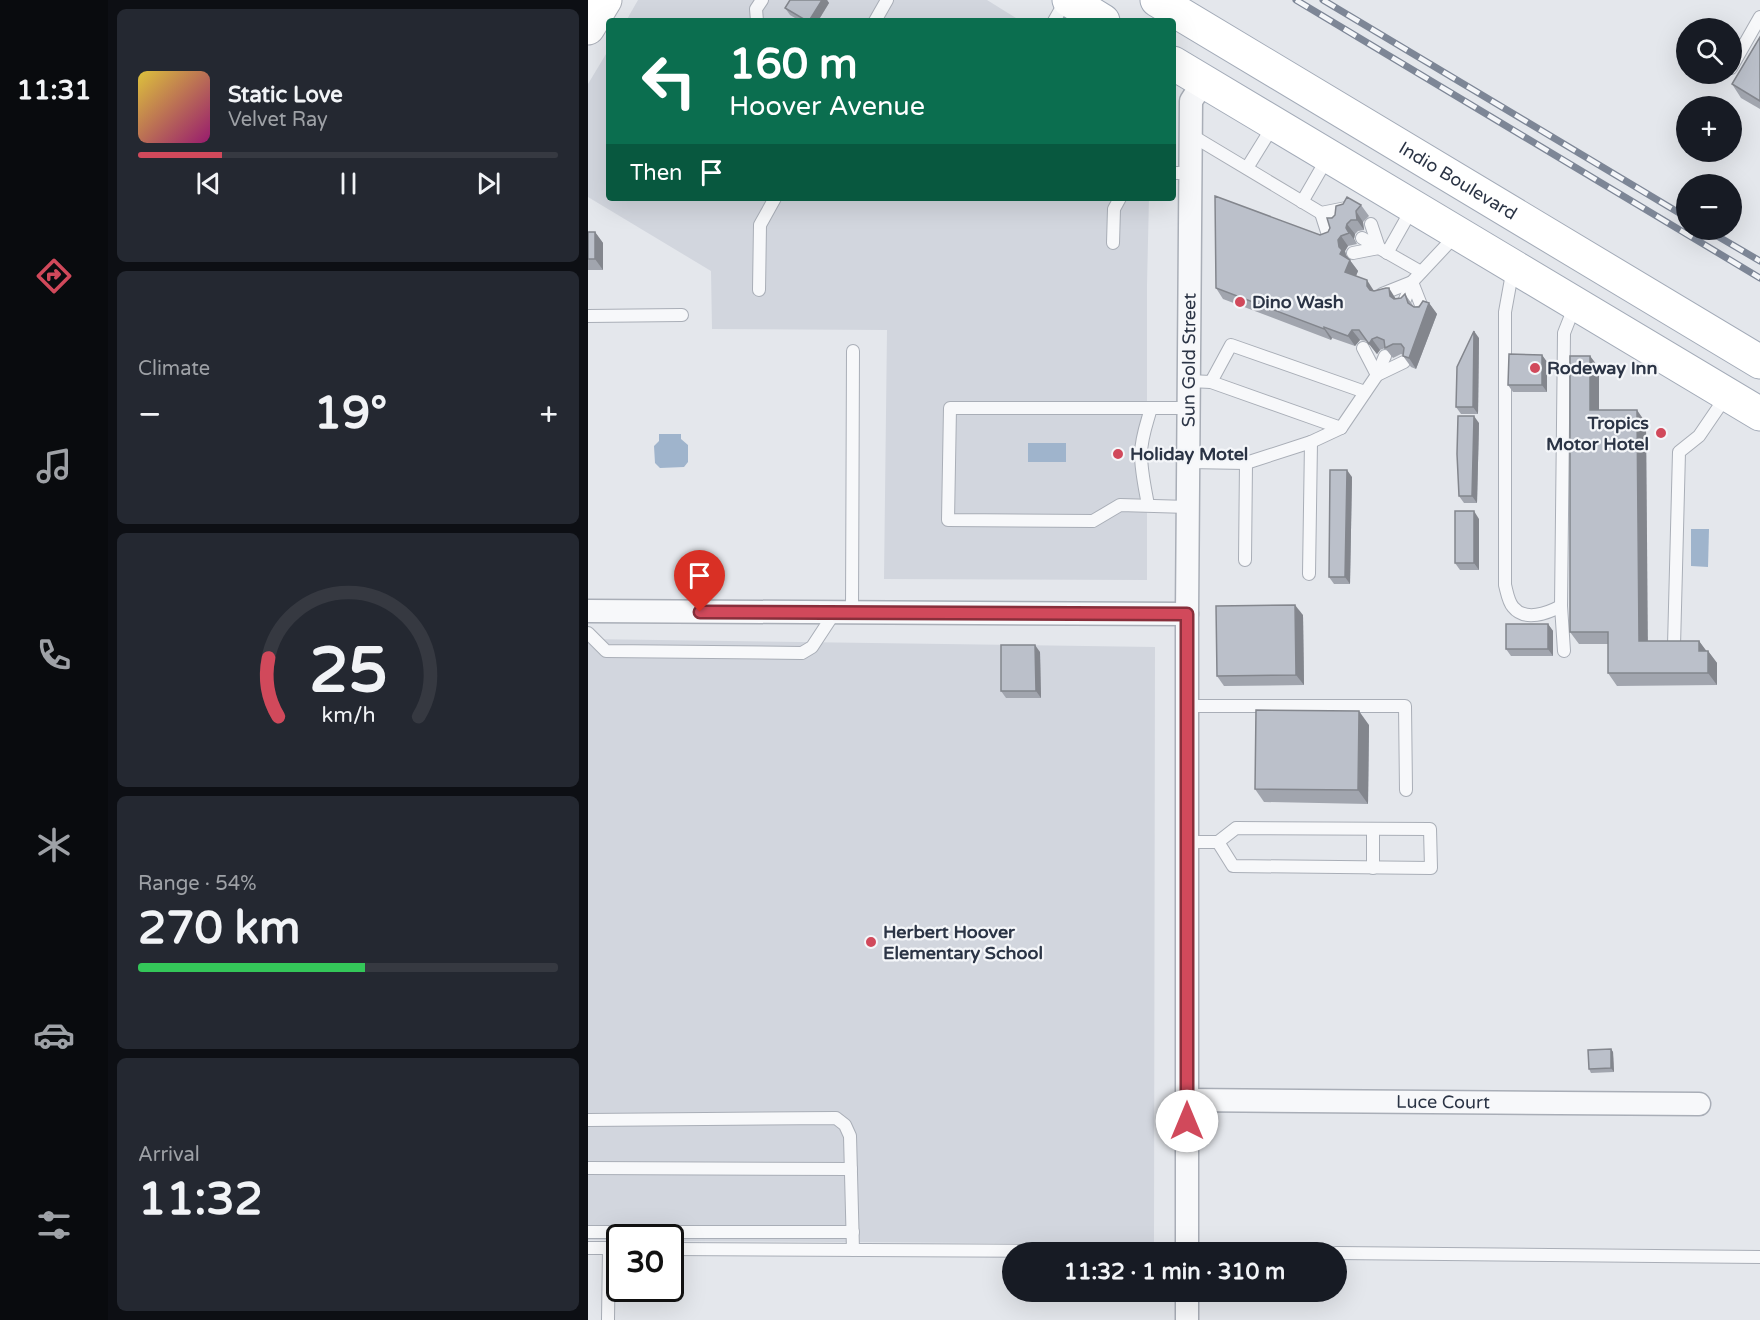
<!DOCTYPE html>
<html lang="en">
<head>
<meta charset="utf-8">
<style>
  :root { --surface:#171b24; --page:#242831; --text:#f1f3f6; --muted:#9ea1a6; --line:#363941; --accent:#d1495b }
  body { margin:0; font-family:"Varela Round",sans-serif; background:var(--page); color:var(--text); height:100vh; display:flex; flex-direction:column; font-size:22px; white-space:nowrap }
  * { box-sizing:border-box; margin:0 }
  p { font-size:20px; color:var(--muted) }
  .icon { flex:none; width:33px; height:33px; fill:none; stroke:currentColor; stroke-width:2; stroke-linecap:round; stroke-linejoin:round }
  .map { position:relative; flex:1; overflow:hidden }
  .side { display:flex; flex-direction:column; gap:9px; padding:9px; background:#0d0f14; width:480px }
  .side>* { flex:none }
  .banner { position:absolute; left:18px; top:18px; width:570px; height:183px; border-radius:6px; box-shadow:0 6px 24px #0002; background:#0b6e4f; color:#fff; overflow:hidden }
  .fabs { position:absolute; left:1088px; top:18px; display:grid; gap:12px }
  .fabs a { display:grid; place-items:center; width:66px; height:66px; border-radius:50%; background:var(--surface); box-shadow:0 6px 24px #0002; font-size:30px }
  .speed { position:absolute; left:18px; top:1224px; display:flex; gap:12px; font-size:30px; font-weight:700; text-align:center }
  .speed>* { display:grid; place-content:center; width:78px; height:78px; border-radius:50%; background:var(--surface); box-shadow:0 6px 24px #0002; line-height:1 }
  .speed .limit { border:3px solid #111; border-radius:9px; background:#fff; color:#111 }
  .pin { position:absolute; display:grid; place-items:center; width:51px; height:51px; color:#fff; margin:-62px -26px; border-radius:50% 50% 50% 0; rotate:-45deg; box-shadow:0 0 6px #0007 }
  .pin .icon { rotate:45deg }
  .me { position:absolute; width:66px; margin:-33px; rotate:0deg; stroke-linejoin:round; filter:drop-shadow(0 0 4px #0008) }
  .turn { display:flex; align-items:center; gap:21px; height:126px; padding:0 24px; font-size:27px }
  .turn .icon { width:78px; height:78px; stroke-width:2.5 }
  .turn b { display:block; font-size:42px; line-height:51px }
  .then { display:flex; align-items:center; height:57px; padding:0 24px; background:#0003; gap:12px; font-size:22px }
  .big { font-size:45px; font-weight:700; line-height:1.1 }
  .side .tile { flex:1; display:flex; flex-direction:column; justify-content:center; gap:9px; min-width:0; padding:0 21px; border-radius:9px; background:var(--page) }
  .side .dial { align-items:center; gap:0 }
  .dial svg { height:156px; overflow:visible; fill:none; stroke:var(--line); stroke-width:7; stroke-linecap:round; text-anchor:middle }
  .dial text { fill:var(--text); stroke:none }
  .song { display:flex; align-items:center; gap:18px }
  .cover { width:72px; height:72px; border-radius:9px; background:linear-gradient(135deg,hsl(50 70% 55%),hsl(320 70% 35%)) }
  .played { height:6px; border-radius:3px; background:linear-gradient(90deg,var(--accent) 20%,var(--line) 20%) }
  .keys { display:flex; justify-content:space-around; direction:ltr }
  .heat { display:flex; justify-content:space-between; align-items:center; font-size:33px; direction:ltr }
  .charge { height:9px; border-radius:4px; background:linear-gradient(90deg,#34c759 54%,var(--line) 0) }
  .trip { position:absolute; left:414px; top:1242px; width:345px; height:60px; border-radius:30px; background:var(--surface); box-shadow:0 6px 24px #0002; font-weight:700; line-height:60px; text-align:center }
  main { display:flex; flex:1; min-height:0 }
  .tab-bar { display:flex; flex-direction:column; width:108px; justify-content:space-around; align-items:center; background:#090b0e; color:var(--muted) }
  .tab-bar .icon { width:42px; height:42px }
  .tab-bar .active { color:var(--accent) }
  .tab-bar b { font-size:27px; color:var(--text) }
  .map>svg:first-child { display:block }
  .built { fill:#d2d6de }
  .water { fill:#9fb4cc }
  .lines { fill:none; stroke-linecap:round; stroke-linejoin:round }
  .service-casing { stroke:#a9aeb7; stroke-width:14 }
  .minor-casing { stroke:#a9aeb7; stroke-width:25 }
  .secondary-casing { stroke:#a9aeb7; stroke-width:35 }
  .primary-casing { stroke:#a3abb8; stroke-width:35 }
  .service { stroke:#f7f8fa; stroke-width:12 }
  .minor { stroke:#f7f8fa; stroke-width:22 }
  .secondary { stroke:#fff; stroke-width:33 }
  .primary { stroke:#fff; stroke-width:33 }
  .rail-casing { stroke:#7d8696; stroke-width:7 }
  .rail { stroke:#f4f6f9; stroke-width:4.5; stroke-dasharray:14; stroke-linecap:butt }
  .wall { fill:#a1a5ae }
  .shaded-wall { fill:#83868d }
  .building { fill:#bbc0ca; stroke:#83868d; stroke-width:1.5 }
  .route-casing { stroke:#882f3b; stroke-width:15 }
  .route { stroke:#d1495b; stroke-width:10 }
  .poi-dot { fill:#d1495b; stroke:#f4f6f9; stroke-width:2 }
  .labels { text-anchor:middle; stroke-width:4.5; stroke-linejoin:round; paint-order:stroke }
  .street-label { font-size:18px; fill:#2b3445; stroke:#f4f6f9 }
  .poi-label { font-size:18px; font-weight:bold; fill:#2b3445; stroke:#f4f6f9; text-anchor:start }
</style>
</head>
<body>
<main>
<nav class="tab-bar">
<b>11:31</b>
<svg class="icon active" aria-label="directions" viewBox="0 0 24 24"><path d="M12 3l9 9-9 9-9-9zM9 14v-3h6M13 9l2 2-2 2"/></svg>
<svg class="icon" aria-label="music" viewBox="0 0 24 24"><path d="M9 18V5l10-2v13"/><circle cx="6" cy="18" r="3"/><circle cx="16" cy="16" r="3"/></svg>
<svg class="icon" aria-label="phone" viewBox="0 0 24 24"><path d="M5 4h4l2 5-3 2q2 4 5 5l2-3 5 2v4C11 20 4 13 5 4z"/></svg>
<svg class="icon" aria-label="climate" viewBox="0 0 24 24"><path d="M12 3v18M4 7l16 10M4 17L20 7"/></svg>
<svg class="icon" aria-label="car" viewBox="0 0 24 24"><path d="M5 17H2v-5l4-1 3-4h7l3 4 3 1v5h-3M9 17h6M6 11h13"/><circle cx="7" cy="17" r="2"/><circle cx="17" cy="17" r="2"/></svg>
<svg class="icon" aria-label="filters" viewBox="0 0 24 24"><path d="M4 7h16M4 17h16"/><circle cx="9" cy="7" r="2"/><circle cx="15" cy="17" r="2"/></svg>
</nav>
<section class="side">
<div class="tile">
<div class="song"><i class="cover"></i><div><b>Static Love</b><p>Velvet Ray</p></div></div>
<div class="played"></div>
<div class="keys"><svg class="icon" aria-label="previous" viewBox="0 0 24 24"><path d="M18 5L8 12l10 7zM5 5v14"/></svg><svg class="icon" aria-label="pause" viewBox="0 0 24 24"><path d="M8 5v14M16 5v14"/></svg><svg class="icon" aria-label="next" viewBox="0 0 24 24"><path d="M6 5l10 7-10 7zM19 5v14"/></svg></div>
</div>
<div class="tile"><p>Climate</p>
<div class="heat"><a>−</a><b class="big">19°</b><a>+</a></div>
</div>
<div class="tile dial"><svg viewBox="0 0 100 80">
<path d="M14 69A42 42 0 1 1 86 69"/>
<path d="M14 69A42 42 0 0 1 9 39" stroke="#d1495b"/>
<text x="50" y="56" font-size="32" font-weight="700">25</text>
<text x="50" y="72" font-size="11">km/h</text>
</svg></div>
<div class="tile"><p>Range · 54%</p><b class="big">270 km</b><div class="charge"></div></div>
<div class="tile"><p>Arrival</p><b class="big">11:32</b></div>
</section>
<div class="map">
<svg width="1172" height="1320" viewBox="0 0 1172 1320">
  <rect width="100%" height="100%" fill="#e4e7ec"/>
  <!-- built -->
  <g class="built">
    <path d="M50,0H399L433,21H38Z"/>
    <path d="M21,49V198H561L559,285V580L296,579L299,330L124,329L123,271L0,197V84Z"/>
    <path d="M0,639L567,647L566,1244L83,1241L82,1238H32L31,1240H0Z"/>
  </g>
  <!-- water -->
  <g class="water">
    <path d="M71,434H93V439L100,445V462L96,467L72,468L67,463L66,446L71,441Z"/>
    <rect x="440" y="443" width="38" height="19"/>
    <path d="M1103,529H1121L1120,567L1103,566Z"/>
  </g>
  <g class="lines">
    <defs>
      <g id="service">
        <path d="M169,21L168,9L174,0"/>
        <path d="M287,21L299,0"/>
        <path d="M466,21L478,0"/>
        <path d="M1143,68L1172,17"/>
        <path d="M603,135L733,213L758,208"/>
        <path d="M659,168L685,126"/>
        <path d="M585,173H602"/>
        <path d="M714,202L740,157"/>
        <path d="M738,215L733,213L741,238"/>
        <path d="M783,224L791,248"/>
        <path d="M774,238L791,248"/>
        <path d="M525,243L526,209L532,198"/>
        <path d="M765,253L791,248L833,272"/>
        <path d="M799,253L825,207"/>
        <path d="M925,268L917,312V585C919,592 920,601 925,607C937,622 960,613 973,606"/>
        <path d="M171,290L172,225L187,198"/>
        <path d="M794,294L824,282L835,310"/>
        <path d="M816,302L824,282L868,235"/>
        <path d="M0,316L94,315"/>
        <path d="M775,348L789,375L816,362"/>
        <path d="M601,381L623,382L643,345L777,392"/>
        <path d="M623,382L753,428"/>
        <path d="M600,462L658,463L723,442L753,428L789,375L797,356"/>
        <path d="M560,505C557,488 553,471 553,454C553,438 559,423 563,408"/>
        <path d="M600,507L532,505L505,521L360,520L362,408H601"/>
        <path d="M657,560L658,463"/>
        <path d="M721,574L723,442"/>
        <path d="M264,612L265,351"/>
        <path d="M0,633L18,651L214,653L224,647L247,612"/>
        <path d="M1086,646L1091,452L1111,436L1139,395"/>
        <path d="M976,651L973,606L976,333L987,305"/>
        <path d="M599,706H817L818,790"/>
        <path d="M599,842H630L645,866L843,868L842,829L648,828L630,842"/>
        <path d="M785,868V829"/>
        <path d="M0,1120L248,1118L257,1125L262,1136L265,1250"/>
        <path d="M0,1168L263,1169"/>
        <path d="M0,1232H265"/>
        <path d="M0,1248H32"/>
        <path d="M82,1249L666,1252"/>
        <path d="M748,1253L1172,1257"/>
        <path d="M20,1320L21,1248"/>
      </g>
      <g id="minor">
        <path d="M0,611L599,614"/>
        <path id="s1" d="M599,1100L1111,1104"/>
        <path id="s2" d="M599,1252V614L603,101L616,81"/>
        <path d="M599,1292V1320"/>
      </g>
      <path id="secondary" d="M0,28L17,0"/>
      <g id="primary">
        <path d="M481,0L515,21"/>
        <path id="s3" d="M569,0L1172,362"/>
        <path d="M585,63L1172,414"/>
      </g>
    </defs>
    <!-- service casing -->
    <use href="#service" class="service-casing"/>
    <!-- minor casing -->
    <use href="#minor" class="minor-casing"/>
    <!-- secondary casing -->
    <use href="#secondary" class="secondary-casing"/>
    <!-- primary casing -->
    <use href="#primary" class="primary-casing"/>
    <!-- service -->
    <use href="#service" class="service"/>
    <!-- minor -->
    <use href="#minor" class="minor"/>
    <!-- secondary -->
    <use href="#secondary" class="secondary"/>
    <!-- primary -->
    <use href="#primary" class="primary"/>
    <defs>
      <g id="rail">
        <path d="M708,0L1172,278"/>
        <path d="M735,0L1098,217"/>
        <path d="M1119,230L1172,261"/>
      </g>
    </defs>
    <!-- rail casing -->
    <use href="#rail" class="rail-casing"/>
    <!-- rail -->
    <use href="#rail" class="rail"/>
  </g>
  <!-- wall -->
  <g class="wall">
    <path d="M202,0H239L241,3L230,21H212L202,15L197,8Z"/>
    <path d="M1172,37V109L1153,98L1144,84Z"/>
    <path d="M773,205L781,216L775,222L776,230L770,231L767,234L766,239L769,244L760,246L757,251L758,255L770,271L768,276L786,291L808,299L813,298L817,294L826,307L841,303L849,314L828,369L823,367L815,356V355L813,354L805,358L797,348L792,350L789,354L779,341L772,340L767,346L744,338L743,340L635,299L628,288L740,232L744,218Z"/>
    <path d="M0,232H7L15,243V270H0Z"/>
    <path d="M891,338L890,414H873L868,407Z"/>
    <path d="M954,355L959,362V392H925L920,385Z"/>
    <path d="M1002,356L1011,368V410L1058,423L1059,641H1111L1118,651H1120L1129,663V685L1029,686L1020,673V644H991L982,632Z"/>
    <path d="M891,423L889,503H876L871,496Z"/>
    <path d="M764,477L762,584H746L741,577Z"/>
    <path d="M891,519V570H872L867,563Z"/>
    <path d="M715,615L716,685L636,686L629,676Z"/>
    <path d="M960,624L965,631V656H923L918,649Z"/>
    <path d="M452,652L453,698H418L413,691Z"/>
    <path d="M781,725L780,804L676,802L667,789Z"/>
    <path d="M1023,1049L1025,1052L1026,1072L1003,1073L1001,1069Z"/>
  </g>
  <!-- shaded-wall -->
  <g class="shaded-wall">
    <path d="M234,0H239L241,3L230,21H221Z"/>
    <path d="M768,211L775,222L776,230L769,220Z"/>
    <path d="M759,224L767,234L766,239L769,244L758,228Z"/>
    <path d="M7,232L15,243V270L7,259Z"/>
    <path d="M753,236L760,246L757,251L758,255L770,271L765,283L757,272L752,254L750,240Z"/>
    <path d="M779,280L786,291V296L779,286Z"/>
    <path d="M801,288L808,299L809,307L802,296Z"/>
    <path d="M841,303L849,314L828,369L821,358Z"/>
    <path d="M736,327L744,338L743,340L736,329Z"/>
    <path d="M764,330L772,340L767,346L760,336Z"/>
    <path d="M886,331L891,338L890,414L885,407Z"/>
    <path d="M784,339L792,350L789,354L781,344Z"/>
    <path d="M954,355L959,362V392L954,385Z"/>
    <path d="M1002,356L1011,368V423L1002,410Z"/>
    <path d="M1049,410L1058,423L1060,653L1051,641Z"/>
    <path d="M886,416L891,423L889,503L884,496Z"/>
    <path d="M759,470L764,477L762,584L757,577Z"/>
    <path d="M886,511L891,519V570L886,563Z"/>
    <path d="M707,605L715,615L716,685L708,675Z"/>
    <path d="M960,624L965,631V656L960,649Z"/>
    <path d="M1111,641L1120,653L1111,651Z"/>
    <path d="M447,645L452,652L453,698L448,691Z"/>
    <path d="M1120,651L1129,663V685L1120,673Z"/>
    <path d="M771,711L781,725L780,804L770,790Z"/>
    <path d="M1023,1049L1025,1052L1026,1072L1023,1068Z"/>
  </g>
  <!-- building -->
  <g class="building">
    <path d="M202,0H234L221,21H219L197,8Z"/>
    <path d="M1172,37V101L1144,84Z"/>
    <path d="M627,196L732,235L740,232L742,228L739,218H744L747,215L748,206L755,204L759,197L773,205L768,211L769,220H763L759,224L758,228L761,233L753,236L750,240L751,247L754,250L752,254L762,260L757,272L779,280V286L782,290L786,291L798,288H801L802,296L806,299L813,298L817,294L820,303L826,307H831L835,301L841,303L821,358L815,356L816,348L813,344H805L797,348L796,340L789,337L784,339L781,344L771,330H764L760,336L736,327V329L628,288Z"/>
    <rect x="0" y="232" width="7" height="27"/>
    <path d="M886,331L885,407H868L869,367Z"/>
    <path d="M921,354L954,355V385H920Z"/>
    <path d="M982,356H1002V410H1049L1051,641H1111V651H1120V673H1020V632H982Z"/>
    <path d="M870,416H886L884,496H871L869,454Z"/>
    <path d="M742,470H759L757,577H741Z"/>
    <rect x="867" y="511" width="19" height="52"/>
    <path d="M707,605L708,675L629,676L628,606Z"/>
    <rect x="918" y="624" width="42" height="25"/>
    <path d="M413,645H447L448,691H413Z"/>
    <path d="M668,710L771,711L770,790L667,789Z"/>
    <path d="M1023,1049V1068L1001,1069L1000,1050Z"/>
  </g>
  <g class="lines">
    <defs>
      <path id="route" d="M112,612L599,614V1121"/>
    </defs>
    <!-- route casing -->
    <use href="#route" class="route-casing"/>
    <!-- route -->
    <use href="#route" class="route"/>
  </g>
  <!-- markers -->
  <g class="poi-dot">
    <circle cx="652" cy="302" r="6"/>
    <circle cx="947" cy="368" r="6"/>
    <circle cx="1073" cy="433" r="6"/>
    <circle cx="530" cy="454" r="6"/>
    <circle cx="283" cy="942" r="6"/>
  </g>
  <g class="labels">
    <!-- street labels -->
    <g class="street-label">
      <text dy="6" stroke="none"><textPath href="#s3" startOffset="351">Indio Boulevard</textPath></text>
      <text dy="6" stroke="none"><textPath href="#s2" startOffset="892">Sun Gold Street</textPath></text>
      <text dy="6" stroke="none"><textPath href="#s1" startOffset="256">Luce Court</textPath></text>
    </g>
    <!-- poi labels -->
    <g class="poi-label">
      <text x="664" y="308">Dino Wash</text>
      <text x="959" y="374">Rodeway Inn</text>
      <text x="1061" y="429" text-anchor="end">Tropics<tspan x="1061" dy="21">Motor Hotel</tspan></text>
      <text x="542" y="460">Holiday Motel</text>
      <text x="295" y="938">Herbert Hoover<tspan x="295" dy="21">Elementary School</tspan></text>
    </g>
  </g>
</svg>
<div class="fabs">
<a><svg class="icon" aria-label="search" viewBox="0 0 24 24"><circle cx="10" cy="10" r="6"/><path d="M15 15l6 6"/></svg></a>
<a>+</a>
<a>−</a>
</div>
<div class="speed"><div class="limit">30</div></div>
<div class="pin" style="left:112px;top:612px;background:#d93025"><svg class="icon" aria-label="arrive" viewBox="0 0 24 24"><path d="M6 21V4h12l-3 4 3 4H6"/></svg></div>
<svg class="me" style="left:599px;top:1121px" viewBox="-20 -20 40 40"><circle r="19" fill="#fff"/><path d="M0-13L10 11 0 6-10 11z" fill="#d1495b"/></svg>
<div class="trip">11:32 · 1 min · 310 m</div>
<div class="banner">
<div class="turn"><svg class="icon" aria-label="left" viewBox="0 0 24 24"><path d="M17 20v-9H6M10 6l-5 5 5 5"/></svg><div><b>160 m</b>Hoover Avenue</div></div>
<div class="then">Then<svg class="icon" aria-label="arrive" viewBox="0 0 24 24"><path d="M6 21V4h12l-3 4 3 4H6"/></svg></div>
</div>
</div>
</main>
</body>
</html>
